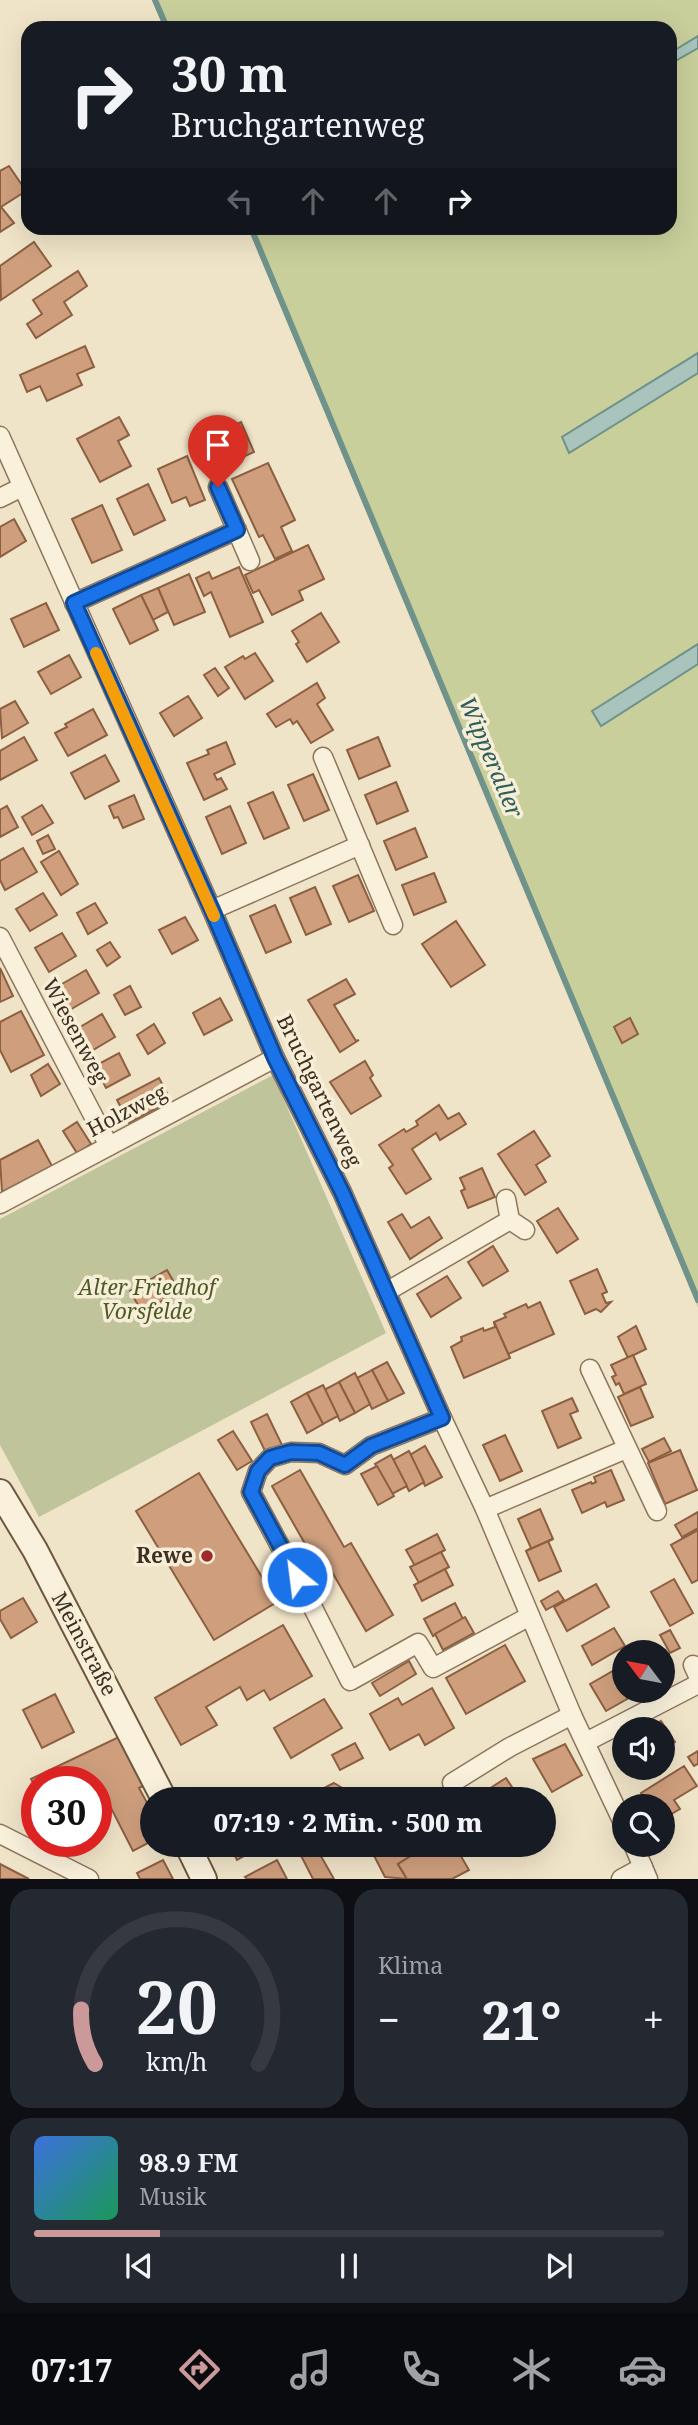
<!DOCTYPE html>
<html lang="de">
<head>
<meta charset="utf-8">
<style>
  :root { --surface:#171b24; --page:#242831; --text:#f1f3f6; --muted:#9ea1a6; --line:#363941; --accent:#cc999b }
  body { margin:0; font-family:"Noto Serif",serif; background:var(--page); color:var(--text); height:100vh; display:flex; flex-direction:column; font-size:26px; white-space:nowrap }
  * { box-sizing:border-box; margin:0 }
  p { font-size:23px; color:var(--muted) }
  .icon { flex:none; width:38px; height:38px; fill:none; stroke:currentColor; stroke-width:2; stroke-linecap:round; stroke-linejoin:round }
  .map { position:relative; height:1879px; overflow:hidden }
  .drawer { display:flex; flex-direction:column; gap:10px; padding:10px; background:#0d0f14; flex:1 }
  .drawer>* { flex:none }
  .hud { position:absolute; left:21px; top:21px; width:656px; height:214px; border-radius:21px; box-shadow:0 7px 28px #0002; background:#171b24; color:var(--text); overflow:hidden }
  .needle { width:46px; rotate:302deg }
  .buttons { position:absolute; left:612px; top:1640px; display:grid; gap:14px }
  .buttons a { display:grid; place-items:center; width:63px; height:63px; border-radius:50%; background:var(--surface); box-shadow:0 7px 28px #0002; font-size:35px }
  .speed { position:absolute; left:21px; top:1766px; display:flex; gap:14px; font-size:35px; font-weight:700; text-align:center }
  .speed>* { display:grid; place-content:center; width:91px; height:91px; border-radius:50%; background:var(--surface); box-shadow:0 7px 28px #0002; line-height:1 }
  .speed .limit { border:10px solid #d22; background:#fff; color:#111 }
  .pin { position:absolute; display:grid; place-items:center; width:60px; height:60px; color:#fff; margin:-72px -30px; border-radius:50% 50% 50% 0; rotate:-45deg; box-shadow:0 0 7px #0007 }
  .pin .icon { rotate:45deg }
  .me { position:absolute; width:77px; margin:-38px; rotate:331deg; stroke-linejoin:round; filter:drop-shadow(0 0 5px #0008) }
  .turn { display:flex; align-items:center; gap:24px; height:147px; padding:0 35px; font-size:32px }
  .turn .icon { width:91px; height:91px; stroke-width:2.5 }
  .turn b { display:block; font-size:49px; line-height:60px }
  .lanes { display:flex; align-items:center; height:66px; padding:0 35px; background:#0003; justify-content:center; gap:35px; direction:ltr }
  .lanes .off { opacity:.35 }
  .big { font-size:52px; font-weight:800; line-height:1.1 }
  .drawer .widget { flex:1; display:flex; flex-direction:column; justify-content:center; gap:10px; min-width:0; padding:0 24px; border-radius:21px; background:var(--page) }
  .drawer .dial { align-items:center; gap:0 }
  .dial svg { height:182px; overflow:visible; fill:none; stroke:var(--line); stroke-width:7; stroke-linecap:round; text-anchor:middle }
  .dial text { fill:var(--text); stroke:none }
  .song { display:flex; align-items:center; gap:21px }
  .cover { width:84px; height:84px; border-radius:10px; background:linear-gradient(135deg,hsl(220 70% 55%),hsl(150 70% 35%)) }
  .played { height:7px; border-radius:4px; background:linear-gradient(90deg,var(--accent) 20%,var(--line) 20%) }
  .keys { display:flex; justify-content:space-around; direction:ltr }
  .heat { display:flex; justify-content:space-between; align-items:center; font-size:38px; direction:ltr }
  .drawer .tiles { flex:1; display:grid; gap:10px; grid-template-columns:1fr 1fr }
  .widget:last-child { grid-column:span 2 }
  .trip { position:absolute; left:140px; top:1787px; width:416px; height:70px; border-radius:35px; background:var(--surface); box-shadow:0 7px 28px #0002; font-weight:800; line-height:70px; text-align:center }
  .tab-bar { display:flex; height:112px; justify-content:space-around; align-items:center; background:#090b0e; color:var(--muted) }
  .tab-bar .icon { width:49px; height:49px }
  .tab-bar .active { color:var(--accent) }
  .tab-bar b { font-size:32px; color:var(--text) }
  .map>svg:first-child { display:block }
  .green { fill:#c9cf9b }
  .cemetery { fill:#bfc49a }
  .water { fill:#a9c4bc; stroke:#6f938a; stroke-width:2 }
  .lines { fill:none; stroke-linecap:round; stroke-linejoin:round }
  .stream { stroke:#6f938a; stroke-width:6 }
  .building { fill:#cf9f7d; stroke:#8d5f41; stroke-width:2 }
  .street-casing { stroke:#8d765c; stroke-width:21 }
  .secondary-casing { stroke:#6f573f; stroke-width:28 }
  .street { stroke:#faf1dc; stroke-width:18 }
  .secondary { stroke:#faf1dc; stroke-width:24 }
  .route-casing { stroke:#114b97; stroke-width:18 }
  .route { stroke:#1a73e8; stroke-width:12 }
  .slow { stroke:#f59e0b; stroke-width:12 }
  .poi-dot { fill:#9e2a2b; stroke:#f7eed8; stroke-width:2.5 }
  .labels { text-anchor:middle; stroke-width:7; stroke-linejoin:round; paint-order:stroke }
  .street-label { font-size:21px; fill:#3d2e20; stroke:#f7eed8 }
  .park-label { font-size:21px; font-style:italic; fill:#4d5a26; stroke:#f7eed8 }
  .poi-label { font-size:21px; font-weight:bold; fill:#3d2e20; stroke:#f7eed8; text-anchor:end }
  .water-label { font-size:23px; font-style:italic; fill:#2f5d5a; stroke:#f7eed8 }
</style>
</head>
<body>
<div class="map">
<svg width="698" height="1879" viewBox="0 0 698 1879">
  <rect width="100%" height="100%" fill="#f0e4c8"/>
  <!-- green -->
  <path class="green" d="M153,0H698V1308L326,407L250,228H670V28H165Z"/>
  <!-- cemetery -->
  <path class="cemetery" d="M273,1075L386,1333L39,1517L0,1445V1219Z"/>
  <!-- water -->
  <g class="water">
    <path d="M698,36V48L670,64V53Z"/>
    <path d="M698,353V373L569,453L562,437Z"/>
    <path d="M698,644V664L601,726L592,711Z"/>
  </g>
  <g class="lines">
    <!-- stream -->
    <g class="stream">
      <path d="M155,0L167,28"/>
      <path d="M251,228L698,1300"/>
    </g>
  </g>
  <!-- building -->
  <g class="building">
    <path d="M9,166L26,191L1,207L14,223L0,232V171Z"/>
    <path d="M34,242L51,266L1,300L0,266Z"/>
    <path d="M78,271L87,286L64,302L72,315L36,338L27,324L42,314L33,300Z"/>
    <path d="M85,346L94,367L77,374L82,385L47,401L40,386L27,392L20,375Z"/>
    <path d="M119,417L129,435L118,441L131,466L100,482L77,439Z"/>
    <path d="M241,422L254,452L220,467L207,437Z"/>
    <path d="M187,456L205,500L190,506L186,497L172,503L158,469Z"/>
    <path d="M268,463L295,520L281,527L292,551L275,559L263,535L259,537L232,479Z"/>
    <path d="M148,484L165,520L134,535L117,499Z"/>
    <path d="M102,505L122,550L92,563L72,519Z"/>
    <path d="M14,519L26,541L0,557V527Z"/>
    <path d="M308,545L324,579L299,591L303,600L272,615L259,590L253,593L245,575Z"/>
    <path d="M239,567L263,622L230,637L211,592L204,596L196,578L209,572L212,579Z"/>
    <path d="M189,574L205,612L174,625L158,588Z"/>
    <path d="M158,588L168,612L153,620L141,595Z"/>
    <path d="M141,595L158,630L130,644L113,609Z"/>
    <path d="M46,603L59,630L24,647L11,619Z"/>
    <path d="M321,613L339,642L307,662L296,644L299,642L292,631Z"/>
    <path d="M255,653L273,681L245,699L225,667L243,656L245,659Z"/>
    <path d="M69,655L81,677L51,694L38,672Z"/>
    <path d="M215,668L229,688L218,696L204,675Z"/>
    <path d="M317,683L325,698L317,704L333,730L311,743L297,721L293,724L290,719L276,727L267,714Z"/>
    <path d="M188,696L202,718L174,736L160,713Z"/>
    <path d="M15,701L28,723L2,738L0,709Z"/>
    <path d="M93,709L107,735L68,756L55,733L67,727L65,724Z"/>
    <path d="M24,737L37,760L0,780V751Z"/>
    <path d="M378,737L390,766L359,779L347,750Z"/>
    <path d="M226,742L235,764L214,774L217,780L221,778L227,789L204,800L187,763L209,754L207,750Z"/>
    <path d="M105,755L119,781L85,799L71,773Z"/>
    <path d="M313,774L329,810L304,821L288,785Z"/>
    <path d="M396,782L408,811L377,824L365,795Z"/>
    <path d="M273,792L289,828L264,839L248,803Z"/>
    <path d="M134,795L144,819L123,828L118,817L114,818L109,806Z"/>
    <path d="M42,805L53,823L32,835L22,817Z"/>
    <path d="M7,806L18,827L0,837V810Z"/>
    <path d="M230,806L246,843L222,854L206,817Z"/>
    <path d="M415,828L427,857L396,870L384,841Z"/>
    <path d="M48,835L55,849L43,854L37,841Z"/>
    <path d="M23,848L37,872L5,890L0,880V861Z"/>
    <path d="M59,851L78,884L61,895L41,862Z"/>
    <path d="M434,873L446,902L414,915L402,885Z"/>
    <path d="M358,875L374,911L349,922L333,886Z"/>
    <path d="M315,887L331,924L306,935L290,898Z"/>
    <path d="M43,893L57,915L30,931L16,909Z"/>
    <path d="M95,903L107,923L88,934L77,913Z"/>
    <path d="M275,905L291,942L266,953L250,916Z"/>
    <path d="M185,917L198,940L172,954L159,930Z"/>
    <path d="M456,921L485,965L451,987L422,944Z"/>
    <path d="M62,933L76,956L49,972L35,948Z"/>
    <path d="M110,942L120,957L107,966L97,950Z"/>
    <path d="M0,968L13,996L0,1002Z"/>
    <path d="M86,970L99,993L68,1011L55,988Z"/>
    <path d="M346,979L355,994L334,1005L356,1041L359,1040L340,1052L308,1000Z"/>
    <path d="M130,986L141,1007L125,1015L114,995Z"/>
    <path d="M220,998L232,1020L204,1035L193,1013Z"/>
    <path d="M21,1011L44,1055L11,1072L0,1050V1022Z"/>
    <path d="M102,1014L115,1037L88,1053L75,1030Z"/>
    <path d="M630,1018L638,1034L622,1043L614,1027Z"/>
    <path d="M154,1024L165,1043L148,1054L137,1035Z"/>
    <path d="M119,1053L130,1075L106,1088L95,1066Z"/>
    <path d="M365,1061L373,1075L370,1078L381,1096L351,1114L330,1082Z"/>
    <path d="M48,1064L60,1084L41,1096L31,1075Z"/>
    <path d="M159,1078L171,1101L129,1123L117,1100Z"/>
    <path d="M439,1105L448,1119L459,1113L466,1124L440,1140L436,1133L412,1149L431,1179L406,1194L389,1168L393,1165L379,1145L404,1129L406,1132L418,1125L416,1121Z"/>
    <path d="M77,1122L91,1144L77,1153L63,1131Z"/>
    <path d="M534,1131L550,1156L536,1165L546,1182L525,1195L498,1154Z"/>
    <path d="M38,1140L52,1166L2,1192L0,1160Z"/>
    <path d="M482,1168L495,1197L468,1208L461,1191L465,1189L460,1178Z"/>
    <path d="M558,1208L578,1239L557,1253L537,1221Z"/>
    <path d="M402,1214L411,1228L429,1217L442,1238L410,1259L388,1222Z"/>
    <path d="M493,1246L508,1271L483,1286L468,1262Z"/>
    <path d="M597,1269L607,1292L602,1294L606,1303L611,1302L601,1312L596,1309L585,1314L570,1281Z"/>
    <path d="M167,1270L179,1291L142,1312L130,1291Z"/>
    <path d="M447,1276L461,1298L431,1317L417,1294Z"/>
    <path d="M540,1302L554,1334L508,1354L510,1358L494,1322L506,1317L504,1314L526,1304L528,1308Z"/>
    <path d="M494,1322L510,1358L464,1378L451,1347L462,1341L461,1337L483,1328L484,1331L495,1327Z"/>
    <path d="M636,1326L646,1349L628,1358L618,1337Z"/>
    <path d="M633,1355L646,1384L624,1394L619,1383L616,1385L612,1377L616,1375L611,1365Z"/>
    <path d="M387,1362L404,1393L388,1401L372,1370Z"/>
    <path d="M372,1370L388,1401L372,1409L357,1378Z"/>
    <path d="M355,1373L370,1404L355,1413L339,1382Z"/>
    <path d="M339,1382L355,1413L340,1421L324,1390Z"/>
    <path d="M323,1385L338,1416L323,1424L307,1393Z"/>
    <path d="M640,1387L653,1417L631,1426L618,1397Z"/>
    <path d="M307,1393L323,1424L307,1433L291,1402Z"/>
    <path d="M572,1398L578,1411L570,1414L581,1438L558,1448L542,1411Z"/>
    <path d="M267,1414L282,1445L266,1453L251,1422Z"/>
    <path d="M233,1431L252,1461L237,1470L218,1440Z"/>
    <path d="M505,1435L522,1471L500,1481L483,1445Z"/>
    <path d="M664,1438L671,1451L649,1462L642,1449Z"/>
    <path d="M425,1446L442,1477L425,1486L410,1455Z"/>
    <path d="M680,1450L697,1490L665,1504L648,1463Z"/>
    <path d="M409,1451L424,1482L409,1491L393,1460Z"/>
    <path d="M391,1455L407,1486L392,1494L375,1464Z"/>
    <path d="M377,1466L394,1496L378,1505L361,1474Z"/>
    <path d="M300,1470L344,1547L351,1543L393,1615L366,1631L324,1558L316,1563L272,1486Z"/>
    <path d="M611,1470L624,1500L607,1507L605,1502L582,1513L572,1490L591,1482L592,1484L596,1482L594,1477Z"/>
    <path d="M199,1473L277,1602L214,1640L136,1511Z"/>
    <path d="M540,1509L553,1539L526,1551L531,1548L518,1519Z"/>
    <path d="M698,1512V1528L682,1537L675,1525Z"/>
    <path d="M698,1530V1580L692,1583L671,1545Z"/>
    <path d="M437,1534L445,1550L415,1566L406,1550Z"/>
    <path d="M553,1539L548,1541L561,1571L539,1581L526,1551Z"/>
    <path d="M441,1552L449,1567L419,1583L410,1567Z"/>
    <path d="M445,1569L453,1585L422,1601L414,1585Z"/>
    <path d="M674,1579L693,1613L670,1626L651,1592Z"/>
    <path d="M596,1584L609,1607L567,1631L554,1607Z"/>
    <path d="M558,1591L564,1600L546,1610L541,1601Z"/>
    <path d="M23,1598L37,1622L11,1638L0,1619V1611Z"/>
    <path d="M455,1603L463,1619L433,1636L424,1619Z"/>
    <path d="M465,1617L474,1633L443,1650L435,1634Z"/>
    <path d="M283,1625L312,1676L270,1700L264,1690L247,1700L240,1687L206,1707L217,1725L181,1745L155,1698Z"/>
    <path d="M614,1628L625,1646L592,1665L582,1646Z"/>
    <path d="M670,1630L680,1648L670,1653L660,1635Z"/>
    <path d="M505,1645L525,1681L466,1714L446,1678Z"/>
    <path d="M409,1661L416,1674L380,1696L372,1683Z"/>
    <path d="M625,1664V1690H643L606,1711L590,1684Z"/>
    <path d="M432,1688L454,1728L425,1745L419,1734L390,1750L370,1714L398,1698L402,1705Z"/>
    <path d="M55,1694L74,1732L42,1748L23,1710Z"/>
    <path d="M324,1699L342,1728L291,1758L274,1728Z"/>
    <path d="M661,1721L675,1742L663,1750V1729H649Z"/>
    <path d="M123,1735L151,1782L139,1788L152,1812V1841L133,1851L111,1808L96,1816V1782H37V1790L31,1779Z"/>
    <path d="M355,1743L363,1758L340,1770L332,1755Z"/>
    <path d="M565,1744L582,1775L552,1792L533,1759Z"/>
    <path d="M698,1751V1764L694,1766L688,1757Z"/>
    <path d="M684,1766L697,1786L674,1800L680,1809L663,1819V1806H649L641,1793Z"/>
    <path d="M506,1778L520,1799H484L481,1794Z"/>
    <path d="M334,1783L361,1799H329L324,1788Z"/>
    <path d="M229,1844H260L261,1847L237,1860Z"/>
    <path d="M295,1844H314L334,1879H313Z"/>
    <path d="M368,1844H403L409,1857L398,1864L407,1879L385,1877Z"/>
    <path d="M430,1844H454L469,1870L452,1879H407L398,1864Z"/>
    <path d="M163,1860L173,1879H140L137,1873Z"/>
    <path d="M277,1860L287,1879H247L245,1877Z"/>
    <path d="M0,1864L29,1879H0Z"/>
  </g>
  <g class="lines">
    <defs>
      <g id="street">
        <path d="M0,436L212,910L275,1058L342,1192L442,1418L485,1509L572,1715L625,1827"/>
        <path d="M218,487L250,561"/>
        <path d="M0,498L22,487"/>
        <path d="M74,603L237,530"/>
        <path d="M323,757L393,925"/>
        <path d="M212,910L360,845"/>
        <path d="M0,937L109,1146"/>
        <path d="M506,1199L510,1220L525,1230"/>
        <path d="M0,1204L275,1058"/>
        <path d="M386,1292L510,1220"/>
        <path d="M590,1369L657,1511"/>
        <path d="M442,1418L371,1446L345,1465L319,1453L291,1452L270,1458L258,1471L251,1492L308,1598L350,1681L418,1643L433,1668L530,1616"/>
        <path d="M485,1509L626,1449"/>
        <path d="M693,1665L698,1676"/>
        <path d="M586,1742L698,1684"/>
        <path d="M452,1783L510,1747L572,1715"/>
        <path d="M0,1834L89,1879"/>
        <path d="M633,1844L648,1879"/>
        <path d="M621,1879L643,1867"/>
      </g>
      <g id="secondary">
        <path d="M0,1492L35,1550L164,1799"/>
        <path d="M187,1844L204,1879"/>
      </g>
    </defs>
    <!-- street casing -->
    <use href="#street" class="street-casing"/>
    <!-- secondary casing -->
    <use href="#secondary" class="secondary-casing"/>
    <!-- street -->
    <use href="#street" class="street"/>
    <!-- secondary -->
    <use href="#secondary" class="secondary"/>
  </g>
  <g class="lines">
    <defs>
      <path id="route" d="M218,487L237,530L74,603L212,910L275,1058L342,1192L442,1418L371,1446L345,1465L319,1453L291,1452L270,1458L258,1471L251,1492L297,1577"/>
    </defs>
    <!-- route casing -->
    <use href="#route" class="route-casing"/>
    <!-- route -->
    <use href="#route" class="route"/>
    <!-- slow -->
    <path class="slow" d="M96,653L214,916"/>
  </g>
  <!-- markers -->
  <circle class="poi-dot" cx="207" cy="1556" r="7"/>
  <g class="labels">
    <!-- street labels -->
    <g class="street-label">
      <text transform="translate(75 1031) rotate(62)" y="7">Wiesenweg</text>
      <text transform="translate(319 1091) rotate(64)" y="7">Bruchgartenweg</text>
      <text transform="translate(127 1111) rotate(-28)" y="7">Holzweg</text>
      <text transform="translate(84 1644) rotate(62)" y="7">Meinstraße</text>
    </g>
    <!-- park labels -->
    <g class="park-label">
      <text x="147" y="1295">Alter Friedhof<tspan x="147" dy="24">Vorsfelde</tspan></text>
    </g>
    <!-- poi labels -->
    <g class="poi-label">
      <text x="193" y="1563">Rewe</text>
    </g>
    <!-- water labels -->
    <g class="water-label">
      <text transform="translate(491 757) rotate(67)" y="8">Wipperaller</text>
    </g>
  </g>
</svg>
<div class="buttons">
<a><svg class="needle" viewBox="-14 -14 28 28"><path d="M0-13l5 13h-10z" fill="#e53935"/><path d="M0 13l5-13h-10z" fill="#9ea1a6"/></svg></a>
<a><svg class="icon" aria-label="sound" viewBox="0 0 24 24"><path d="M4 9h4l5-4v14l-5-4H4zM17 9q2 3 0 6"/></svg></a>
<a><svg class="icon" aria-label="search" viewBox="0 0 24 24"><circle cx="10" cy="10" r="6"/><path d="M15 15l6 6"/></svg></a>
</div>
<div class="speed"><div class="limit">30</div></div>
<div class="pin" style="left:218px;top:487px;background:#d93025"><svg class="icon" aria-label="arrive" viewBox="0 0 24 24"><path d="M6 21V4h12l-3 4 3 4H6"/></svg></div>
<svg class="me" style="left:297px;top:1577px" viewBox="-20 -20 40 40"><circle r="17" fill="#1a73e8" stroke="#fff" stroke-width="3"/><path d="M0-11L8 9 0 5-8 9z" fill="#fff"/></svg>
<div class="trip">07:19 · 2 Min. · 500 m</div>
<div class="hud">
<div class="turn"><svg class="icon" aria-label="right" viewBox="0 0 24 24"><path d="M7 20v-9h11M14 6l5 5-5 5"/></svg><div><b>30 m</b>Bruchgartenweg</div></div>
<div class="lanes"><svg class="icon off" aria-label="left" viewBox="0 0 24 24"><path d="M17 20v-9H6M10 6l-5 5 5 5"/></svg><svg class="icon off" aria-label="ahead" viewBox="0 0 24 24"><path d="M12 20V5M6 11l6-6 6 6"/></svg><svg class="icon off" aria-label="ahead" viewBox="0 0 24 24"><path d="M12 20V5M6 11l6-6 6 6"/></svg><svg class="icon" aria-label="right" viewBox="0 0 24 24"><path d="M7 20v-9h11M14 6l5 5-5 5"/></svg></div>
</div>
</div>
<section class="drawer">
<div class="tiles">
<div class="widget dial"><svg viewBox="0 0 100 80">
<path d="M14 69A42 42 0 1 1 86 69"/>
<path d="M14 69A42 42 0 0 1 8 45" stroke="#cc999b"/>
<text x="50" y="56" font-size="32" font-weight="700">20</text>
<text x="50" y="72" font-size="11">km/h</text>
</svg></div>
<div class="widget"><p>Klima</p>
<div class="heat"><a>−</a><b class="big">21°</b><a>+</a></div>
</div>
<div class="widget">
<div class="song"><i class="cover"></i><div><b>98.9 FM</b><p>Musik</p></div></div>
<div class="played"></div>
<div class="keys"><svg class="icon" aria-label="previous" viewBox="0 0 24 24"><path d="M18 5L8 12l10 7zM5 5v14"/></svg><svg class="icon" aria-label="pause" viewBox="0 0 24 24"><path d="M8 5v14M16 5v14"/></svg><svg class="icon" aria-label="next" viewBox="0 0 24 24"><path d="M6 5l10 7-10 7zM19 5v14"/></svg></div>
</div>
</div>
</section>
<nav class="tab-bar">
<b>07:17</b>
<svg class="icon active" aria-label="directions" viewBox="0 0 24 24"><path d="M12 3l9 9-9 9-9-9zM9 14v-3h6M13 9l2 2-2 2"/></svg>
<svg class="icon" aria-label="music" viewBox="0 0 24 24"><path d="M9 18V5l10-2v13"/><circle cx="6" cy="18" r="3"/><circle cx="16" cy="16" r="3"/></svg>
<svg class="icon" aria-label="phone" viewBox="0 0 24 24"><path d="M5 4h4l2 5-3 2q2 4 5 5l2-3 5 2v4C11 20 4 13 5 4z"/></svg>
<svg class="icon" aria-label="climate" viewBox="0 0 24 24"><path d="M12 3v18M4 7l16 10M4 17L20 7"/></svg>
<svg class="icon" aria-label="car" viewBox="0 0 24 24"><path d="M5 17H2v-5l4-1 3-4h7l3 4 3 1v5h-3M9 17h6M6 11h13"/><circle cx="7" cy="17" r="2"/><circle cx="17" cy="17" r="2"/></svg>
</nav>
</body>
</html>
